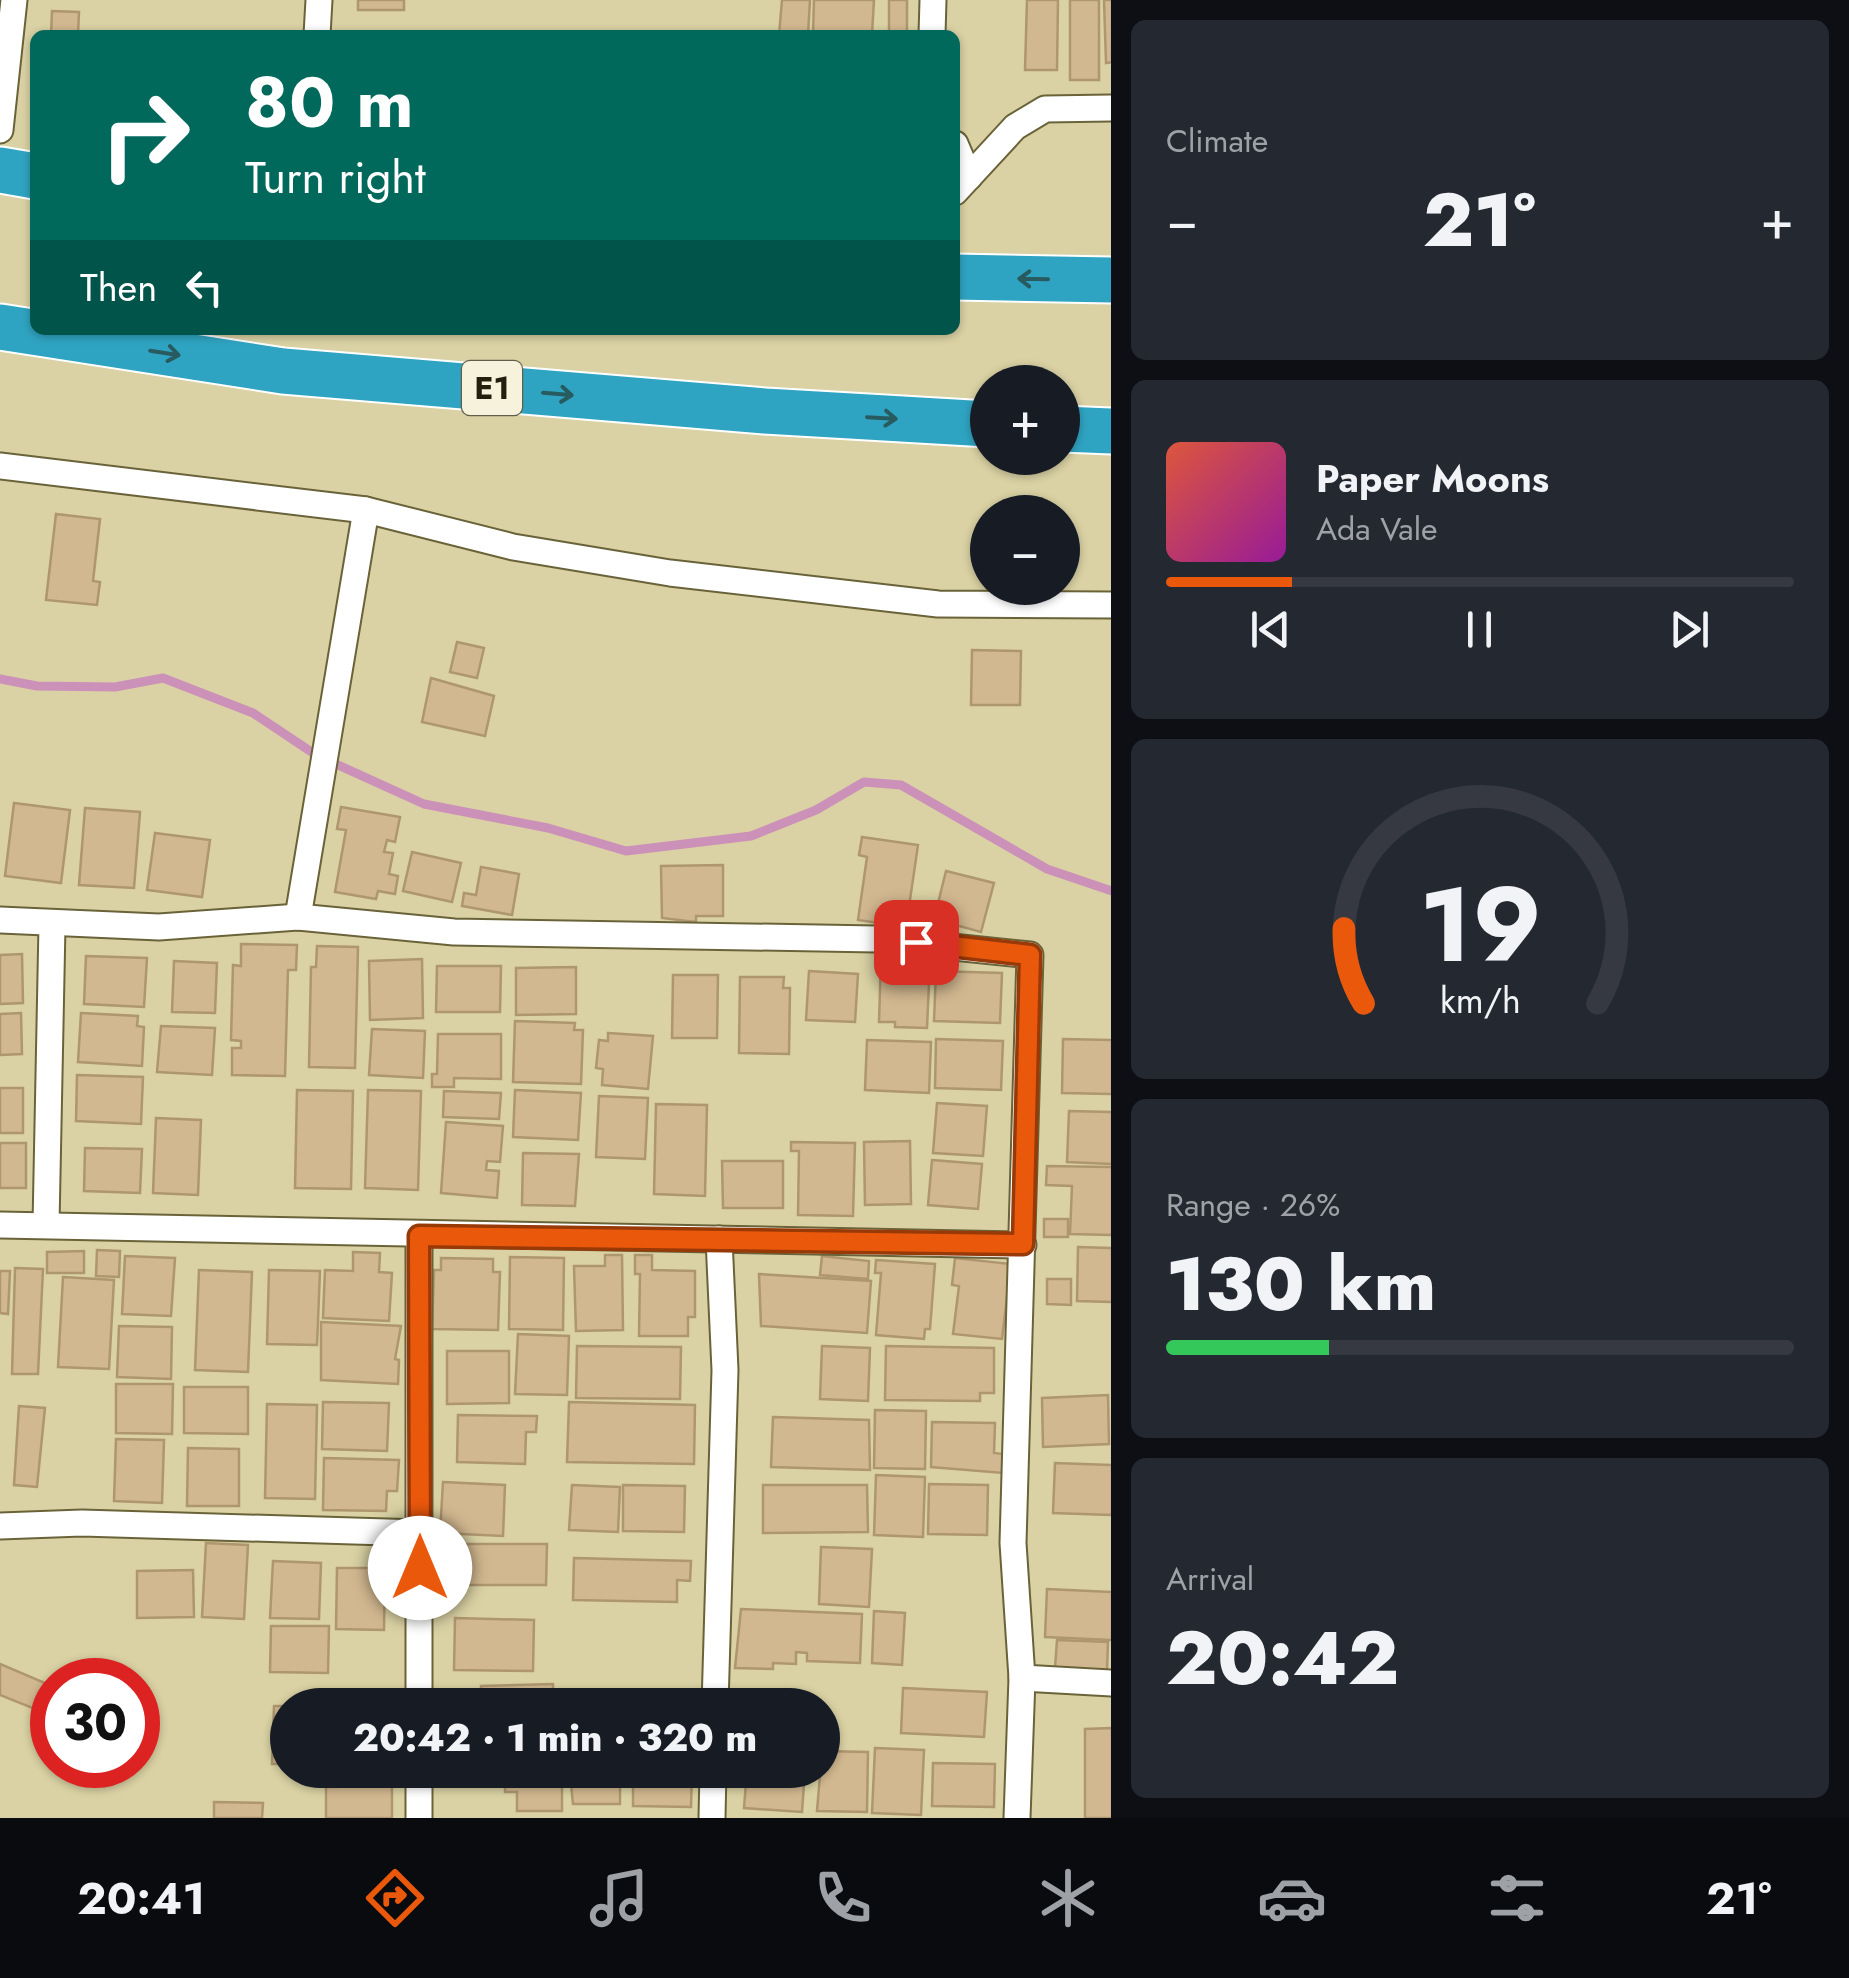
<!DOCTYPE html>
<html lang="en">
<head>
<meta charset="utf-8">
<style>
  :root { --surface:#171b24; --page:#242831; --text:#f1f3f6; --muted:#9ea1a6; --line:#363941; --accent:#ea580c }
  body { margin:0; font-family:Jost,sans-serif; background:var(--page); color:var(--text); height:100vh; display:flex; flex-direction:column; font-size:38px; white-space:nowrap }
  * { box-sizing:border-box; margin:0 }
  p { font-size:32px; color:var(--muted) }
  .icon { flex:none; width:55px; height:55px; fill:none; stroke:currentColor; stroke-width:2; stroke-linecap:round; stroke-linejoin:round }
  .map { position:relative; flex:1; overflow:hidden }
  .drawer { display:flex; flex-direction:column; gap:20px; padding:20px; background:#0d0f14; width:738px }
  .drawer>* { flex:none }
  .top-card { position:absolute; left:30px; top:30px; width:930px; height:305px; border-radius:15px; box-shadow:0 2px 8px #0004; background:#00695c; color:#fff; overflow:hidden }
  .buttons { position:absolute; left:970px; top:365px; display:grid; gap:20px }
  .buttons a { display:grid; place-items:center; width:110px; height:110px; border-radius:50%; background:var(--surface); box-shadow:0 2px 8px #0004; font-size:50px }
  .speed { position:absolute; left:30px; top:1658px; display:flex; gap:20px; font-size:50px; font-weight:700; text-align:center }
  .speed>* { display:grid; place-content:center; width:130px; height:130px; border-radius:50%; background:var(--surface); box-shadow:0 2px 8px #0004; line-height:1 }
  .speed .limit { border:15px solid #d22; background:#fff; color:#111 }
  .pin { position:absolute; display:grid; place-items:center; width:85px; height:85px; color:#fff; margin:-42px; border-radius:20px; box-shadow:0 5px 15px #0006 }
  .me { position:absolute; width:110px; margin:-55px; rotate:0deg; stroke-linejoin:round; filter:drop-shadow(0 0 8px #0008) }
  .turn { display:flex; align-items:center; gap:35px; height:210px; padding:0 50px; font-size:45px }
  .turn .icon { width:130px; height:130px; stroke-width:2.5 }
  .turn b { display:block; font-size:70px; line-height:85px }
  .then { display:flex; align-items:center; height:95px; padding:0 50px; background:#0003; gap:20px; font-size:38px }
  .big { font-size:75px; font-weight:800; line-height:1.1 }
  .drawer .widget { flex:1; display:flex; flex-direction:column; justify-content:center; gap:15px; min-width:0; padding:0 35px; border-radius:15px; background:var(--page) }
  .drawer .dial { align-items:center; gap:0 }
  .dial svg { height:260px; overflow:visible; fill:none; stroke:var(--line); stroke-width:7; stroke-linecap:round; text-anchor:middle }
  .dial text { fill:var(--text); stroke:none }
  .song { display:flex; align-items:center; gap:30px }
  .cover { width:120px; height:120px; border-radius:15px; background:linear-gradient(135deg,hsl(10 70% 55%),hsl(300 70% 35%)) }
  .played { height:10px; border-radius:5px; background:linear-gradient(90deg,var(--accent) 20%,var(--line) 20%) }
  .keys { display:flex; justify-content:space-around; direction:ltr }
  .heat { display:flex; justify-content:space-between; align-items:center; font-size:55px; direction:ltr }
  .charge { height:15px; border-radius:8px; background:linear-gradient(90deg,#34c759 26%,var(--line) 0) }
  .trip { position:absolute; left:270px; top:1688px; width:570px; height:100px; border-radius:50px; background:var(--surface); box-shadow:0 2px 8px #0004; font-weight:800; line-height:100px; text-align:center }
  .tabs { display:flex; height:160px; justify-content:space-around; align-items:center; background:#090b0e; color:var(--muted) }
  .tabs .icon { width:70px; height:70px }
  .tabs .active { color:var(--accent) }
  .tabs b { font-size:45px; color:var(--text) }
  main { display:flex; flex:1; min-height:0 }
  .map>svg:first-child { display:block }
  .lines { fill:none; stroke-linecap:round; stroke-linejoin:round }
  .stream { stroke:#cc91b8; stroke-width:9 }
  .building { fill:#d2b890; stroke:#ae966f; stroke-width:2.5 }
  .minor-casing { stroke:#6a6339; stroke-width:29 }
  .motorway-casing { stroke:#fff; stroke-width:49 }
  .minor { stroke:#fff; stroke-width:25 }
  .motorway { stroke:#2fa4c2; stroke-width:45 }
  .oneway { stroke:#285b5f }
  .route-casing { stroke:#983908; stroke-width:25 }
  .route { stroke:#ea580c; stroke-width:18 }
  .labels { text-anchor:middle; stroke-width:9; stroke-linejoin:round; paint-order:stroke }
  .shield { fill:#f6f2db; stroke:#625e4c; stroke-width:2.5 }
  .shield-label { font-size:32px; font-weight:bold; fill:#231f0e }
</style>
</head>
<body>
<main>
<div class="map">
<svg width="1112" height="1818" viewBox="0 0 1112 1818">
  <rect width="100%" height="100%" fill="#dad2a4"/>
  <g class="lines">
    <!-- stream -->
    <path class="stream" d="M0,679L37,686L115,687L163,678L253,713L316,755L424,804L548,828L626,851L751,836L816,810L864,782L901,785L1047,869L1112,891"/>
  </g>
  <!-- building -->
  <g class="building">
    <rect x="358" y="0" width="46" height="10"/>
    <path d="M782,0H810L808,35H779Z"/>
    <path d="M814,0H874L872,35L813,34Z"/>
    <rect x="889" y="0" width="18" height="35"/>
    <path d="M1027,0H1058L1057,70H1025Z"/>
    <rect x="1070" y="0" width="29" height="80"/>
    <path d="M1104,0H1112V62L1106,63Z"/>
    <path d="M52,11L79,12L78,35H51Z"/>
    <path d="M56,514L100,519L93,581L100,582L97,605L46,600Z"/>
    <path d="M457,642L484,648L477,678L450,672Z"/>
    <path d="M972,650L1021,651L1020,705H971Z"/>
    <path d="M431,678L494,696L485,736L422,722Z"/>
    <path d="M14,803L70,810L61,883L5,876Z"/>
    <path d="M341,807L400,817L395,842L387,840L384,852L393,853L389,874L398,876L395,894L378,891L376,899L335,892L346,830L337,829Z"/>
    <path d="M85,808L140,812L134,888L79,885Z"/>
    <path d="M155,833L210,840L202,897L147,890Z"/>
    <path d="M862,837L918,845L906,927L858,920L867,857L859,855Z"/>
    <path d="M412,852L461,863L452,902L403,891Z"/>
    <path d="M723,865V916H696V922L662,918L661,866Z"/>
    <path d="M481,867L519,874L512,915L462,906L464,893L476,895Z"/>
    <path d="M946,871L994,883L981,932L934,919Z"/>
    <path d="M241,944L297,945L296,970H288L285,1076L232,1075V1048H241V1041L231,1040L233,965L241,966Z"/>
    <path d="M317,946L358,947L355,1068L309,1067L311,967H316Z"/>
    <path d="M22,954L23,1003L0,1004V955Z"/>
    <path d="M86,956L147,958L144,1007L84,1004Z"/>
    <path d="M422,959L423,1018L370,1020L369,961Z"/>
    <path d="M881,959L930,961L927,1028L895,1027V1022H879Z"/>
    <path d="M174,961L217,963L215,1013L172,1012Z"/>
    <path d="M437,966H501L500,1012H436Z"/>
    <path d="M576,967V1014L516,1015V968Z"/>
    <path d="M809,971L858,974L855,1022L806,1020Z"/>
    <path d="M936,971L1002,973L1000,1023L934,1021Z"/>
    <path d="M673,975H718L717,1038H672Z"/>
    <path d="M740,977H784L783,988H790L789,1054L739,1053Z"/>
    <path d="M21,1013L22,1054L0,1055V1014Z"/>
    <path d="M81,1013L138,1016L137,1026L144,1027L142,1066L78,1062Z"/>
    <path d="M515,1021L575,1023L574,1030H583L581,1084L513,1082Z"/>
    <path d="M161,1026L215,1028L212,1075L157,1072Z"/>
    <path d="M372,1029L425,1031L423,1078L369,1075Z"/>
    <path d="M608,1033L653,1036L648,1089L602,1085L603,1069L596,1068L599,1040L608,1041Z"/>
    <path d="M438,1034H501V1079L454,1078V1087H432V1074H437Z"/>
    <path d="M936,1039L1003,1041L1001,1090L935,1088Z"/>
    <path d="M1063,1039L1112,1040V1094L1062,1093Z"/>
    <path d="M867,1040L931,1042L929,1093L865,1090Z"/>
    <path d="M77,1075L143,1077L141,1124L76,1121Z"/>
    <rect x="0" y="1088" width="23" height="45"/>
    <path d="M297,1090L353,1091L351,1189L295,1188Z"/>
    <path d="M368,1090L421,1091L418,1190L365,1188Z"/>
    <path d="M515,1090L581,1093L578,1140L513,1137Z"/>
    <path d="M444,1091L501,1093L499,1119L443,1117Z"/>
    <path d="M599,1096L648,1098L645,1159L596,1157Z"/>
    <path d="M937,1103L987,1106L983,1156L933,1153Z"/>
    <path d="M656,1104L707,1105L705,1196L654,1194Z"/>
    <path d="M1069,1111L1112,1112V1164L1067,1162Z"/>
    <path d="M156,1118L201,1120L198,1195L153,1193Z"/>
    <path d="M446,1122L503,1126L500,1162L487,1161L486,1170L499,1171L497,1198L441,1193Z"/>
    <path d="M910,1141L911,1204L865,1205L864,1142Z"/>
    <path d="M791,1142L855,1143L853,1216L798,1215L799,1151H791Z"/>
    <rect x="0" y="1143" width="26" height="45"/>
    <path d="M85,1148L142,1149L140,1193L84,1191Z"/>
    <path d="M523,1153L579,1154L575,1206L522,1205Z"/>
    <path d="M932,1160L982,1164L978,1209L928,1205Z"/>
    <path d="M722,1161H783V1208H723Z"/>
    <path d="M1047,1166L1112,1167V1235L1070,1234L1072,1186L1046,1185Z"/>
    <rect x="1044" y="1219" width="24" height="18"/>
    <path d="M1078,1247L1112,1248V1302L1077,1301Z"/>
    <path d="M97,1250L120,1251L119,1277L96,1276Z"/>
    <path d="M84,1251V1273H47V1252Z"/>
    <path d="M353,1252L380,1253L379,1272L392,1273L389,1321L323,1318L325,1270L353,1271Z"/>
    <path d="M605,1255H622L623,1330L576,1331L574,1266H605Z"/>
    <path d="M635,1255H652V1270L695,1271V1317H688V1336H639L640,1274H635Z"/>
    <path d="M125,1256L175,1258L171,1316L122,1314Z"/>
    <path d="M822,1256L869,1261L868,1279L820,1275Z"/>
    <path d="M510,1257L564,1258L563,1330L509,1329Z"/>
    <path d="M441,1258L493,1259V1272H500L498,1330L432,1329L434,1270H441Z"/>
    <path d="M955,1258L1011,1264L1002,1339L953,1334L959,1286L952,1285Z"/>
    <path d="M876,1260L935,1264L930,1329H925L924,1339L876,1335L881,1273H875Z"/>
    <path d="M15,1268L43,1269L38,1374H12Z"/>
    <path d="M199,1270L252,1272L248,1372L195,1370Z"/>
    <path d="M269,1270L320,1271L317,1345L267,1344Z"/>
    <path d="M0,1271H10L8,1314L0,1313Z"/>
    <path d="M759,1274L871,1281L867,1333L761,1326Z"/>
    <path d="M63,1277L114,1280L109,1369L58,1367Z"/>
    <path d="M1047,1279H1071V1305L1047,1304Z"/>
    <path d="M321,1322L401,1326L395,1359L399,1360L398,1384L321,1380Z"/>
    <path d="M119,1326L172,1327L171,1379L117,1377Z"/>
    <path d="M518,1334L569,1336L567,1395L515,1394Z"/>
    <path d="M577,1346L681,1347L680,1399L576,1398Z"/>
    <path d="M822,1346L870,1348L868,1401L820,1399Z"/>
    <path d="M886,1346L994,1348V1393H980V1401L885,1400Z"/>
    <path d="M447,1351H509V1403L447,1404Z"/>
    <path d="M116,1384H173L172,1434L116,1433Z"/>
    <path d="M184,1387H248V1434L184,1433Z"/>
    <path d="M1108,1395L1109,1444L1043,1447L1042,1398Z"/>
    <path d="M323,1402L389,1403L387,1451L322,1449Z"/>
    <path d="M569,1402L695,1405L694,1464L567,1462Z"/>
    <path d="M267,1404L317,1405L315,1499L265,1498Z"/>
    <path d="M19,1406L45,1408L37,1487L14,1485Z"/>
    <path d="M875,1410L926,1411L925,1469L874,1468Z"/>
    <path d="M458,1415L537,1416L536,1432H526L525,1464L457,1462Z"/>
    <path d="M773,1417L869,1420L870,1470L771,1467Z"/>
    <path d="M932,1422L995,1423L994,1453L1003,1454V1473L931,1467Z"/>
    <path d="M116,1439L164,1440L162,1503L114,1501Z"/>
    <path d="M188,1448L239,1449V1506H187Z"/>
    <path d="M324,1458L399,1460L397,1491H387L386,1511L323,1510Z"/>
    <path d="M1055,1463L1112,1465V1515L1053,1513Z"/>
    <path d="M876,1475L925,1477L923,1537L874,1535Z"/>
    <path d="M443,1482L505,1485L503,1536L440,1533Z"/>
    <path d="M929,1484L988,1485L987,1535L928,1534Z"/>
    <path d="M572,1485L620,1487L618,1532L569,1530Z"/>
    <path d="M623,1485L685,1486L684,1532L623,1531Z"/>
    <path d="M763,1485H867L868,1532L763,1533Z"/>
    <path d="M206,1543L248,1545L244,1619L202,1617Z"/>
    <path d="M439,1544H547L546,1585H440Z"/>
    <path d="M821,1547L872,1549L869,1607L819,1604Z"/>
    <path d="M574,1558L691,1561L690,1581L677,1580V1602L573,1600Z"/>
    <path d="M273,1561L321,1563L319,1619L270,1618Z"/>
    <path d="M337,1568H385L384,1630L336,1629Z"/>
    <path d="M193,1570L194,1617L137,1618V1571Z"/>
    <path d="M1047,1589L1112,1592V1640L1045,1637Z"/>
    <path d="M741,1609L862,1614L860,1663L807,1661V1653L796,1652V1664L773,1663V1669L735,1668Z"/>
    <path d="M874,1611L905,1613L902,1665L872,1663Z"/>
    <path d="M455,1618L534,1620L533,1671L454,1670Z"/>
    <path d="M271,1626H329L328,1673L270,1672Z"/>
    <path d="M1057,1640L1108,1642L1107,1670L1055,1668Z"/>
    <path d="M0,1664L52,1686V1716L0,1695Z"/>
    <path d="M553,1684V1705H481V1686Z"/>
    <path d="M903,1688L987,1692L984,1737L901,1733Z"/>
    <path d="M615,1690L679,1693L678,1705H615Z"/>
    <path d="M274,1706H288V1764H272Z"/>
    <path d="M1112,1728V1818H1085V1729Z"/>
    <path d="M875,1748L924,1750L921,1815L872,1813Z"/>
    <path d="M822,1751L868,1752L867,1812L817,1811Z"/>
    <path d="M933,1763L995,1764L994,1807L932,1806Z"/>
    <path d="M562,1770V1811H517V1792H505V1771Z"/>
    <path d="M574,1770H620V1804H573L570,1773Z"/>
    <path d="M633,1770H692L691,1807L633,1806Z"/>
    <path d="M747,1770H805L802,1812L744,1808Z"/>
    <path d="M392,1786V1818H326V1787Z"/>
    <path d="M214,1802L263,1803L262,1818H214Z"/>
  </g>
  <g class="lines">
    <defs>
      <g id="minor">
        <path d="M317,35L319,0"/>
        <path d="M932,35L933,0"/>
        <path d="M0,130L14,0"/>
        <path d="M955,144L969,177"/>
        <path d="M955,192L1015,127L1045,109L1112,108"/>
        <path d="M0,466L366,510L513,547L670,573L938,604L1112,605"/>
        <path d="M298,917L366,510"/>
        <path d="M0,920L159,927L298,917L454,932L876,939L1030,955L1013,1543L1022,1678L1017,1818"/>
        <path d="M0,1225L1023,1245"/>
        <path d="M46,1225L52,925"/>
        <path d="M419,1236V1705"/>
        <path d="M0,1526L82,1523L420,1533"/>
        <path d="M1022,1678L1112,1683"/>
        <path d="M715,1705L725,1370L719,1239"/>
        <path d="M419,1818V1770"/>
        <path d="M712,1818L713,1770"/>
      </g>
      <g id="motorway">
        <path d="M0,170L35,176"/>
        <path d="M955,277L1112,280"/>
        <path d="M0,327L283,371L765,411L988,424"/>
        <path d="M1062,429L1112,431"/>
      </g>
    </defs>
    <!-- minor casing -->
    <use href="#minor" class="minor-casing"/>
    <!-- motorway casing -->
    <use href="#motorway" class="motorway-casing"/>
    <!-- minor -->
    <use href="#minor" class="minor"/>
    <!-- motorway -->
    <use href="#motorway" class="motorway"/>
  </g>
  <!-- one-way arrows -->
  <defs><path id="oneway-shaft" d="M-6 0H5M1.5-3L5.5 0L1.5 3" fill="none" stroke-width="1.6" stroke-linecap="round" stroke-linejoin="round" transform="scale(2.5)"/></defs>
  <g class="oneway">
    <use href="#oneway-shaft" transform="translate(1033 279) rotate(-179)"/>
    <use href="#oneway-shaft" transform="translate(165 353) rotate(9)"/>
    <use href="#oneway-shaft" transform="translate(558 394) rotate(5)"/>
    <use href="#oneway-shaft" transform="translate(882 418) rotate(3)"/>
  </g>
  <g class="lines">
    <defs>
      <path id="route" d="M420,1568L419,1236L1023,1244L1030,955L916,942"/>
    </defs>
    <!-- route casing -->
    <use href="#route" class="route-casing"/>
    <!-- route -->
    <use href="#route" class="route"/>
  </g>
  <g class="labels">
    <!-- shield labels -->
    <rect class="shield" x="462" y="361" width="60" height="54" rx="8"/>
    <g class="shield-label">
      <text x="492" y="399">E1</text>
    </g>
  </g>
</svg>
<div class="buttons">
<a>+</a>
<a>−</a>
</div>
<div class="speed"><div class="limit">30</div></div>
<div class="pin" style="left:916px;top:942px;background:#d93025"><svg class="icon" aria-label="arrive" viewBox="0 0 24 24"><path d="M6 21V4h12l-3 4 3 4H6"/></svg></div>
<svg class="me" style="left:420px;top:1568px" viewBox="-20 -20 40 40"><circle r="19" fill="#fff"/><path d="M0-13L10 11 0 6-10 11z" fill="#ea580c"/></svg>
<div class="trip">20:42 · 1 min · 320 m</div>
<div class="top-card">
<div class="turn"><svg class="icon" aria-label="right" viewBox="0 0 24 24"><path d="M7 20v-9h11M14 6l5 5-5 5"/></svg><div><b>80 m</b>Turn right</div></div>
<div class="then">Then<svg class="icon" aria-label="left" viewBox="0 0 24 24"><path d="M17 20v-9H6M10 6l-5 5 5 5"/></svg></div>
</div>
</div>
<section class="drawer">
<div class="widget"><p>Climate</p>
<div class="heat"><a>−</a><b class="big">21°</b><a>+</a></div>
</div>
<div class="widget">
<div class="song"><i class="cover"></i><div><b>Paper Moons</b><p>Ada Vale</p></div></div>
<div class="played"></div>
<div class="keys"><svg class="icon" aria-label="previous" viewBox="0 0 24 24"><path d="M18 5L8 12l10 7zM5 5v14"/></svg><svg class="icon" aria-label="pause" viewBox="0 0 24 24"><path d="M8 5v14M16 5v14"/></svg><svg class="icon" aria-label="next" viewBox="0 0 24 24"><path d="M6 5l10 7-10 7zM19 5v14"/></svg></div>
</div>
<div class="widget dial"><svg viewBox="0 0 100 80">
<path d="M14 69A42 42 0 1 1 86 69"/>
<path d="M14 69A42 42 0 0 1 8 46" stroke="#ea580c"/>
<text x="50" y="56" font-size="32" font-weight="700">19</text>
<text x="50" y="72" font-size="11">km/h</text>
</svg></div>
<div class="widget"><p>Range · 26%</p><b class="big">130 km</b><div class="charge"></div></div>
<div class="widget"><p>Arrival</p><b class="big">20:42</b></div>
</section>
</main>
<nav class="tabs">
<b>20:41</b>
<svg class="icon active" aria-label="directions" viewBox="0 0 24 24"><path d="M12 3l9 9-9 9-9-9zM9 14v-3h6M13 9l2 2-2 2"/></svg>
<svg class="icon" aria-label="music" viewBox="0 0 24 24"><path d="M9 18V5l10-2v13"/><circle cx="6" cy="18" r="3"/><circle cx="16" cy="16" r="3"/></svg>
<svg class="icon" aria-label="phone" viewBox="0 0 24 24"><path d="M5 4h4l2 5-3 2q2 4 5 5l2-3 5 2v4C11 20 4 13 5 4z"/></svg>
<svg class="icon" aria-label="climate" viewBox="0 0 24 24"><path d="M12 3v18M4 7l16 10M4 17L20 7"/></svg>
<svg class="icon" aria-label="car" viewBox="0 0 24 24"><path d="M5 17H2v-5l4-1 3-4h7l3 4 3 1v5h-3M9 17h6M6 11h13"/><circle cx="7" cy="17" r="2"/><circle cx="17" cy="17" r="2"/></svg>
<svg class="icon" aria-label="filters" viewBox="0 0 24 24"><path d="M4 7h16M4 17h16"/><circle cx="9" cy="7" r="2"/><circle cx="15" cy="17" r="2"/></svg>
<b>21°</b>
</nav>
</body>
</html>
